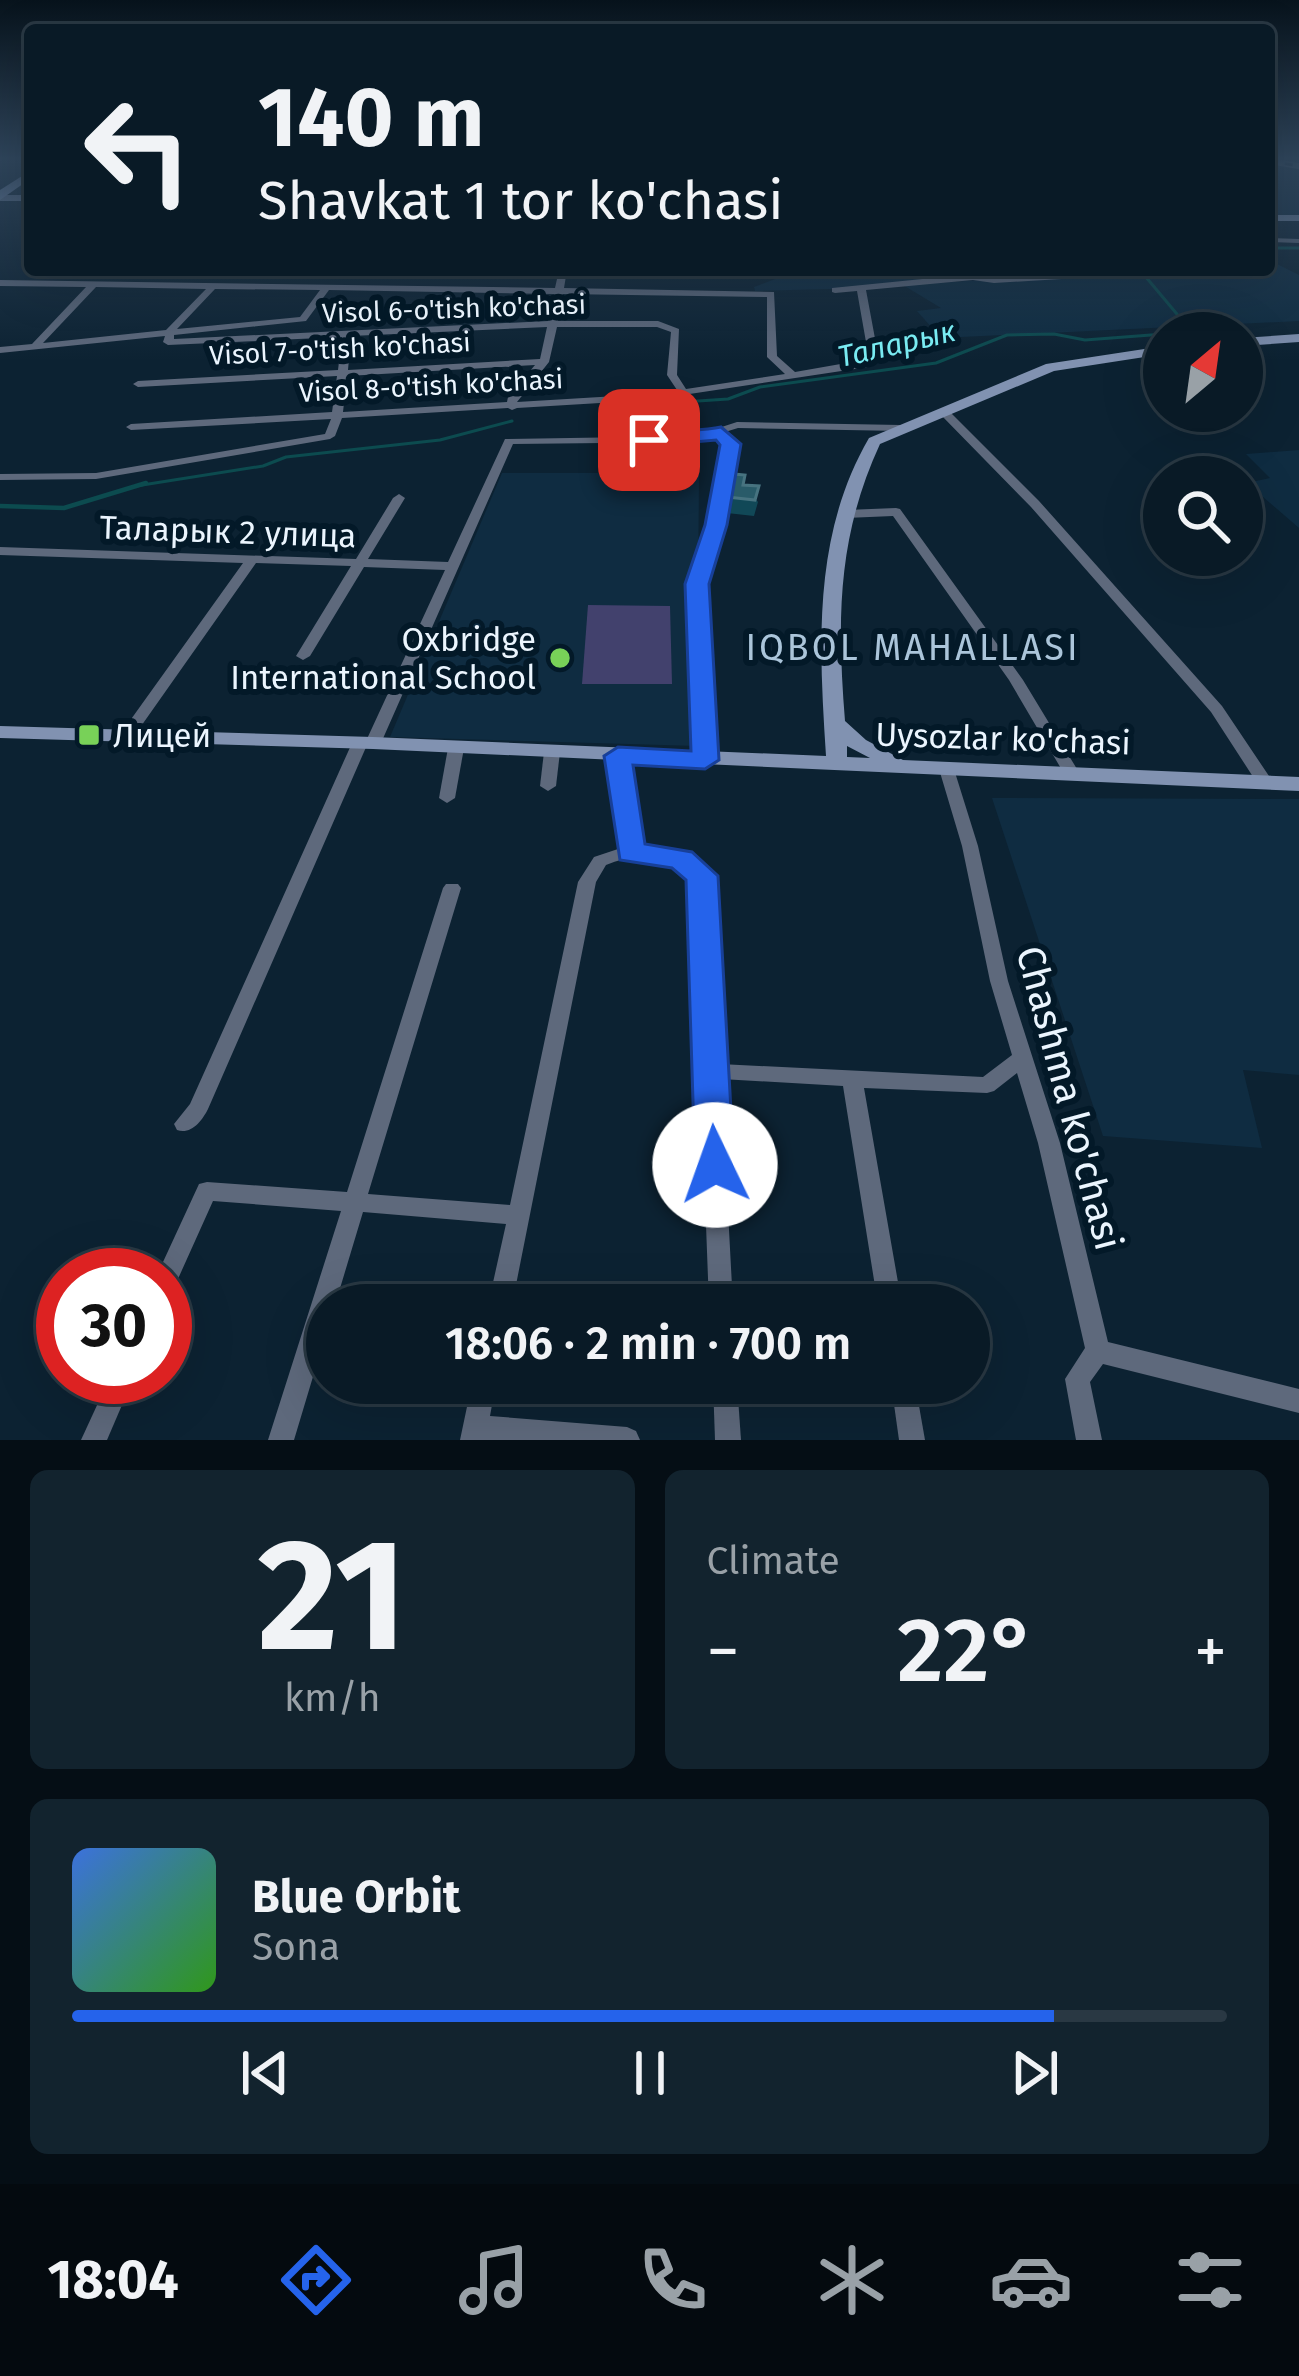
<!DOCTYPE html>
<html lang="en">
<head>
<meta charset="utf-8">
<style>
  :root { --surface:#091a26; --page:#12232e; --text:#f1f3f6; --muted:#99a1a7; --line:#293843; --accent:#2563eb }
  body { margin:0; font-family:"Fira Sans",sans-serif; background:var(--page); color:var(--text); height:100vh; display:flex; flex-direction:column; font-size:45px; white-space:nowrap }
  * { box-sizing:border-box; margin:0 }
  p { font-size:39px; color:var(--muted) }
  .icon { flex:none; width:66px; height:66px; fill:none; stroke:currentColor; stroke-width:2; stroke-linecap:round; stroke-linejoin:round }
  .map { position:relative; height:1440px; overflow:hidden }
  .side { display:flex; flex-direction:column; gap:30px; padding:30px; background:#050e15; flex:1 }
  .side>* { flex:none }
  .guide { position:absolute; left:24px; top:24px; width:1251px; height:252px; border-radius:12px; box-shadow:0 12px 48px #0002,0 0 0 3px var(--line); background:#091a26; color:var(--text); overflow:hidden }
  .needle { width:78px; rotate:29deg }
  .tools { position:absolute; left:1143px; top:312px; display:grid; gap:24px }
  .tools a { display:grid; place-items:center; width:120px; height:120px; border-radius:50%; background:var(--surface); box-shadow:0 12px 48px #0002,0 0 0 3px var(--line); font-size:60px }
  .speed { position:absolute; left:36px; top:1248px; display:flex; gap:24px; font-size:60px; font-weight:700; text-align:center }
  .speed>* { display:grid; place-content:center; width:156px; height:156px; border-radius:50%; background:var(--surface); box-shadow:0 12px 48px #0002,0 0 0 3px var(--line); line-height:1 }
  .speed .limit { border:18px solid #d22; background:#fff; color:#111 }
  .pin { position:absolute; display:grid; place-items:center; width:102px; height:102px; color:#fff; margin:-51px; border-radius:24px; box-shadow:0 6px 18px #0006 }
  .me { position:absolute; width:132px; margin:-66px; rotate:357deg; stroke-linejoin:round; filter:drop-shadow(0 0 9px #0008) }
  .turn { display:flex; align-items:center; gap:42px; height:252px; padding:0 36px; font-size:54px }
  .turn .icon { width:156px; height:156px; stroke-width:2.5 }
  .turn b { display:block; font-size:84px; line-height:102px }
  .big { font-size:90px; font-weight:600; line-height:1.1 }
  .side .widget { flex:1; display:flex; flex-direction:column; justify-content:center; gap:18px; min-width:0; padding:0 42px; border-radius:18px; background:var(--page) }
  .side .dial { align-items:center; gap:0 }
  .dial b { font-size:156px; line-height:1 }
  .song { display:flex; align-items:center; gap:36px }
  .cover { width:144px; height:144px; border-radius:18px; background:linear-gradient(135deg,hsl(220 70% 55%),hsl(110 70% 35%)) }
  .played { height:12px; border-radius:6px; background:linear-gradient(90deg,var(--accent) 85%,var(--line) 85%) }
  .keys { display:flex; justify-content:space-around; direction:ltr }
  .heat { display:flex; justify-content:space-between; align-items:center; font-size:66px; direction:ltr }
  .side .tiles { flex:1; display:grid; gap:30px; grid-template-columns:1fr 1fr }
  .widget:last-child { grid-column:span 2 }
  .trip { position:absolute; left:306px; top:1284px; width:684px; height:120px; border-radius:60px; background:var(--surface); box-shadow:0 12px 48px #0002,0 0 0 3px var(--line); font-weight:600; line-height:120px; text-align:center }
  .dock { display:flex; height:192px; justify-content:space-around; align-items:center; background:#040a0f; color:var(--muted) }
  .dock .icon { width:84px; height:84px }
  .dock .current { color:var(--accent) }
  .dock b { font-size:54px; color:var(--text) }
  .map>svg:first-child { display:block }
  .built { fill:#0f2c41 }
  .green { fill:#42416d }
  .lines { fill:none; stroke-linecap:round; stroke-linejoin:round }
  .stream-far1 { stroke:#0c4b4f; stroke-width:3 }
  .stream { stroke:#0c4b4f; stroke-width:4.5 }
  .street { fill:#5e697c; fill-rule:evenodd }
  .secondary { fill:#8192b1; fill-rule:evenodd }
  .primary { fill:#9cb2db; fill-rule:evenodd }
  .rail-casing { stroke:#788995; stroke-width:6 }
  .rail { stroke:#031928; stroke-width:3; stroke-dasharray:8; stroke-linecap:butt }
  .wall { fill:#114857 }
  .building { fill:#295b69; stroke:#477380; stroke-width:3 }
  .route { fill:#2563eb; stroke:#184099; stroke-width:3 }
  .poi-dot { fill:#78d158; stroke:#031928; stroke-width:4.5 }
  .labels { text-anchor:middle; stroke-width:12; stroke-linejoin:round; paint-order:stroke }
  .far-street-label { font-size:27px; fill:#ebf5fe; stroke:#031928 }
  .far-water-label { font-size:30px; font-style:italic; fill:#79ebf2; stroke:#031928 }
  .street-label { font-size:33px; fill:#ebf5fe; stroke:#031928 }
  .poi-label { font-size:33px; fill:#ebf5fe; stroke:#031928; text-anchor:end }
  .neighbourhood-label { font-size:36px; letter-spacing:3px; fill:#abc5da; stroke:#031928 }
  .near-street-label { font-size:39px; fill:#ebf5fe; stroke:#031928 }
</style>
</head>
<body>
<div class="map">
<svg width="1299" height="1440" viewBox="0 0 1299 1440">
  <rect width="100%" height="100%" fill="#0c2232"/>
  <!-- built -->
  <g class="built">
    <path d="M1269,158H1299V217L1269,216Z"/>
    <path d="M1269,260L1299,275V321L941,338L917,311L941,308L903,285L1143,270H1269Z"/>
    <path d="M799,270H1027L1033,276H976L831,289L755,291L754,287Z"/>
    <path d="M1299,450V528L1247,483L1270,478L1246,454Z"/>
    <path d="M502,473H699L697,746L390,737Z"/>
    <path d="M992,798L1299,799V1075L1243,1070L1262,1148L1103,1136Z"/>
  </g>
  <!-- green -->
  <path class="green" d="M588,605L670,606L672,684H582Z"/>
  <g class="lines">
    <!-- stream-far1 -->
    <g class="stream-far1">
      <path d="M1269,248H1299"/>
      <path d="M1140,270L1192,332L1177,333"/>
      <path d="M638,405L728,399L760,387L936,363L1007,335L1054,334L1085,340L1164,334"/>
      <path d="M136,486L263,466L286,457L440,440L512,421"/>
    </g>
    <!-- stream -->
    <path class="stream" d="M0,506L64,508L146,483"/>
    <!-- street -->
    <g class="street">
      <path d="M0,158H8L0,161Z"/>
      <path d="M1269,238L1299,239V243L1269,242Z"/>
      <path d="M559,270H567L564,288L774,292L777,356L795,372L869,359L857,291L835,293L832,292V288L973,274L994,277L1078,272L1082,275L1078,278L994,283L973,280L866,290L879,360L868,367L650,400L517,408L512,410L508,408L342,418L335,436L330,439L96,479L0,480V474L96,473L325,434L331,419L131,430L126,427L131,424L332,412L337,376L138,387L133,384L138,381L338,370L342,337L168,345L163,342L165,336L0,353V347L32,344L86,287L0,286V280L555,288ZM96,287L206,289L166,330L43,343ZM215,289L320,290L300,317L177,329ZM329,290L554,294L548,321L174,339V335L306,321ZM563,294L767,297V357L785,374L686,389L677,375L679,329L658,321H558ZM547,327L540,359L348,370L351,336ZM557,327H657L671,332L667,375L677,390L650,394L517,402L549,362ZM535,365L508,397L507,402L343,412L347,376Z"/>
      <path d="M941,411H949L1039,501L1222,706L1273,782L1271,786H1259L1211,712L1031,507L941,415Z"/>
      <path d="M737,422L901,425L906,428L901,431L738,428L725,432L735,444L736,460L704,584L713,760L711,763H699L697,760L690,584L724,460V445L716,435L695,442L513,444L381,743L373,748L367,745L208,1109C202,1121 191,1135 177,1130L174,1124L190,1104L352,743L360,738L366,741L445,570L364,567L310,656L303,660L296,656L351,566L256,563L132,739L127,741L119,736L243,563L0,555V547L356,559L393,498L399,494L405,498L368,559L448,562L505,439L694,436Z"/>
      <path d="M896,508L900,509L1023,680L1080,774L1078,777H1066L1009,680L893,516L846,518L840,514L846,510Z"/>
      <path d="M456,743L464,748L455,798L447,803L439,798L448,748Z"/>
      <path d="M552,747L560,752L556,786L548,791L540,786L544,752Z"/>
      <path d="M618,751L626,756L638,847C666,848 692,854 711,876L720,1064L983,1077L1012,1055L990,981L962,846L939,769L947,764L953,766L978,846L1008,981L1060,1143L1108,1342L1299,1389V1413L1103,1364L1090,1382L1102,1440H1076L1065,1379L1085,1348L1038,1143L1017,1073L994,1091L987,1093L864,1088L902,1305H878L843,1086L721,1079L733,1305H709L693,878C669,856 636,852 606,865L596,882L512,1305H488L506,1224L363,1212L335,1305H327V1330L294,1440H268L341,1211L213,1201L173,1290L165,1294V1275H157L199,1184L207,1182L347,1192L443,888L446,884H458L461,888L368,1194L510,1205L578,882L594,857L621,848L610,756Z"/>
      <path d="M110,1377H134L107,1440H81Z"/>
      <path d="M472,1383H496L490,1416L627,1427L636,1431L640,1440H460Z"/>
      <path d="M713,1383H737L741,1440H715Z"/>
      <path d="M891,1383H915L925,1440H899Z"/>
    </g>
    <!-- secondary -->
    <g class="secondary">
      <rect x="0" y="195" width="30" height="6"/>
      <rect x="1269" y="215" width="30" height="6"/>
      <path d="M1299,334V342L1242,346V338Z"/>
      <path d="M1164,346V354L1054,371L880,444C837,537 837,620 845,721L866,740L903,760L1299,777V791L373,749L0,738V726L373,737L826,756C819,647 812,536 869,438L1046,364ZM847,746L870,758L847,757Z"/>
    </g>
    <!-- primary -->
    <path class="primary" d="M30,171V179L0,200V190Z"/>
    <defs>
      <path id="rail" d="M1269,161L1299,166"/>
    </defs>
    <!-- rail casing -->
    <use href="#rail" class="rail-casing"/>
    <!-- rail -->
    <use href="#rail" class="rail"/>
  </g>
  <!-- wall -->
  <path class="wall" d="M745,485L758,502L754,516L727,513V497Z"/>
  <!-- building -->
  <path class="building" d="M734,474L745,475L743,485L759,486L755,500L727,497Z"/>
  <!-- sky -->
  <linearGradient id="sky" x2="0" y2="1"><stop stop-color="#07131c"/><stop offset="0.44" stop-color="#2e445a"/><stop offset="1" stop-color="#2e445a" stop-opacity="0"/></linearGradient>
  <rect width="1299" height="360" fill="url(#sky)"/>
  <!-- route -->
  <path class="route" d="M721,427L741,444L727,525L709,584L719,760L705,769L633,765L645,844L692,852L718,876L734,1165L729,1177L715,1181L701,1177L695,1165L686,880L672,868L620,860L604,756L618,747L691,751L685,584L705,525L720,445L716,440L649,446L639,440C658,427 696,433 721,427Z"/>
  <!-- markers -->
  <g class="poi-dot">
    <circle cx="560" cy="658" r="12"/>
    <rect x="77" y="723" width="24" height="24" rx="6"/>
  </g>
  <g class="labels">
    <!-- far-street labels -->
    <g class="far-street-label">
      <text transform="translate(454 309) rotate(-2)" y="9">Visol 6-o'tish ko'chasi</text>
      <text transform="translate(340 349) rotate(-3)" y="9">Visol 7-o'tish ko'chasi</text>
      <text transform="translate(431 386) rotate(-3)" y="9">Visol 8-o'tish ko'chasi</text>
    </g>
    <!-- far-water labels -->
    <g class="far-water-label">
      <text transform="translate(897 344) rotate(-13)" y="10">Таларык</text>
    </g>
    <!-- street labels -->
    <g class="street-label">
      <text transform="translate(228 531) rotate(2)" y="12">Таларык 2 улица</text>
      <text transform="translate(1003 738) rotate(2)" y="12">Uysozlar ko'chasi</text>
    </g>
    <!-- poi labels -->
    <g class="poi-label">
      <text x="536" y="651">Oxbridge<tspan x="536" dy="38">International School</tspan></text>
      <text x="113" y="747" text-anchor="start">Лицей</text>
    </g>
    <!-- neighbourhood labels -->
    <g class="neighbourhood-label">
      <text x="913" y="660">IQBOL MAHALLASI</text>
    </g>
    <!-- near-street labels -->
    <g class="near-street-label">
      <text transform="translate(1070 1098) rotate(75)" y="14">Chashma ko'chasi</text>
    </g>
  </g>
</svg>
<div class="tools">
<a><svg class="needle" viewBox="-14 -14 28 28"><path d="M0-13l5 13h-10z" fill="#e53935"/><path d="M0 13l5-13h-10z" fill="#99a1a7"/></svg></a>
<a><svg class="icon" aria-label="search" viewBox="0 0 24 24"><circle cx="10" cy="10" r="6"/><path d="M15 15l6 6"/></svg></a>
</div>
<div class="speed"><div class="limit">30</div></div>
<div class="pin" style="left:649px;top:440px;background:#d93025"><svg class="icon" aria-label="arrive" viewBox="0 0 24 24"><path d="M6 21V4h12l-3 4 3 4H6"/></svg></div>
<svg class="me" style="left:715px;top:1165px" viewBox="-20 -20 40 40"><circle r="19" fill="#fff"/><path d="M0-13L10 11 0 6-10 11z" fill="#2563eb"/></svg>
<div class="trip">18:06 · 2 min · 700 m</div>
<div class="guide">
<div class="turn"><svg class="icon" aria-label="left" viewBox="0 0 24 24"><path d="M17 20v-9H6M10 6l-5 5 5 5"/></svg><div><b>140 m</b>Shavkat 1 tor ko'chasi</div></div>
</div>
</div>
<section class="side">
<div class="tiles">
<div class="widget dial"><b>21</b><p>km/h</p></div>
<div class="widget"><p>Climate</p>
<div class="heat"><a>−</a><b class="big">22°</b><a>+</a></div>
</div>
<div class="widget">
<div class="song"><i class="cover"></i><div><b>Blue Orbit</b><p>Sona</p></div></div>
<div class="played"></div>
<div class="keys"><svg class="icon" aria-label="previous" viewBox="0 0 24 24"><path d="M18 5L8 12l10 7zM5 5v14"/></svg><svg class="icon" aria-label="pause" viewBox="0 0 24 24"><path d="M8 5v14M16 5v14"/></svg><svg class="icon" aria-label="next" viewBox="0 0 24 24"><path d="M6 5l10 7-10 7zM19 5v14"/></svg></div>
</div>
</div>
</section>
<nav class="dock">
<b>18:04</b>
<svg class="icon current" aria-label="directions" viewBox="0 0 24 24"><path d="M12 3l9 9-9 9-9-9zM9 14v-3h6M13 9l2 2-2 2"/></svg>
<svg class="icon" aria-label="music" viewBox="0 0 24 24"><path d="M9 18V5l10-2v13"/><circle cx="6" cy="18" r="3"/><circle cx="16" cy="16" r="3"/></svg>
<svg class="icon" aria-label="phone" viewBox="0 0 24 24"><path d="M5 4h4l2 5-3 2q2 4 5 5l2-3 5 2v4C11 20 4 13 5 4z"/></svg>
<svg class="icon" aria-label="climate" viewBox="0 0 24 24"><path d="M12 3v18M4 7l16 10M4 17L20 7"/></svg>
<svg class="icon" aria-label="car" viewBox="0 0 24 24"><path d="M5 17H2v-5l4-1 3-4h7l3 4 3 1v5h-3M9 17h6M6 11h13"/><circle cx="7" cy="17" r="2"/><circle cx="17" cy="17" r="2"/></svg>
<svg class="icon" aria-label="filters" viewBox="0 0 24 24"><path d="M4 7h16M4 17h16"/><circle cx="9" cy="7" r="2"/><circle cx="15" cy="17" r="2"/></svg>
</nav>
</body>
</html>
